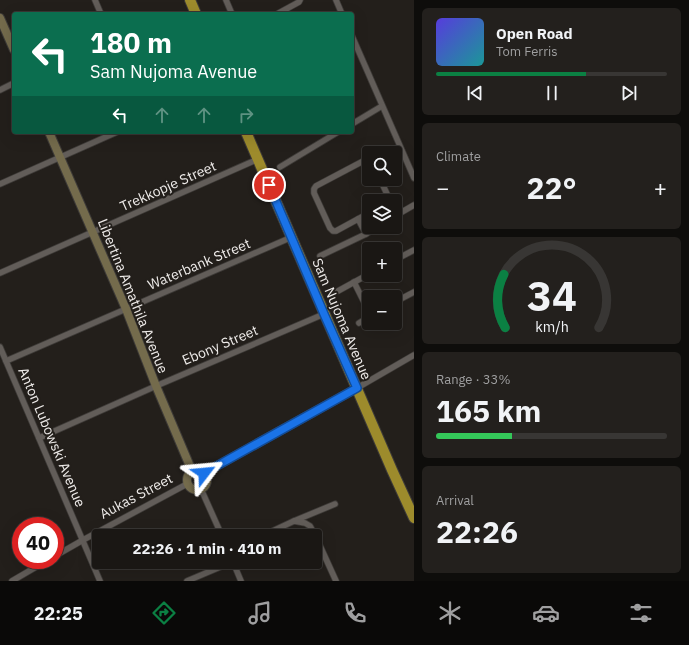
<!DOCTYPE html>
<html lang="en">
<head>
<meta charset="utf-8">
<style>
  :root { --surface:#1a1714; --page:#23201d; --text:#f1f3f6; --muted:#9f9fa0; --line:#383634; --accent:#0b8043 }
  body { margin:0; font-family:"IBM Plex Sans",sans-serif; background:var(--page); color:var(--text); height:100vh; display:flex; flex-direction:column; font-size:15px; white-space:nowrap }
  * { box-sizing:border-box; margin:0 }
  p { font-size:13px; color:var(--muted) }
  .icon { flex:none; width:22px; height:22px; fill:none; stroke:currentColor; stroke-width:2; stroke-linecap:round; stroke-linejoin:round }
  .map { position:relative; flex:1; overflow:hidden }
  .drawer { display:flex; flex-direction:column; gap:8px; padding:8px; background:#0e0d0b; width:275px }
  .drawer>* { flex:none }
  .hud { position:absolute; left:12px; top:12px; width:342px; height:122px; border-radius:4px; box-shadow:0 4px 16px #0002,0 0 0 1px var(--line); background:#0b6e4f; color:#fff; overflow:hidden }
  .buttons { position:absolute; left:362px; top:146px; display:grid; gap:8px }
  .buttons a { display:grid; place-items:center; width:40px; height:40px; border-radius:4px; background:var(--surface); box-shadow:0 4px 16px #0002,0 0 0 1px var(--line); font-size:20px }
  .speed { position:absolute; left:12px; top:517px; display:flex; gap:8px; font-size:20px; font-weight:700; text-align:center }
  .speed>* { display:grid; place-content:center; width:52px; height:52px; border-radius:50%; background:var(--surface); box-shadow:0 4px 16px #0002,0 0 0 1px var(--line); line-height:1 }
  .speed .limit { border:6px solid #d22; background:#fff; color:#111 }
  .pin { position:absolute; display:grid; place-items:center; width:34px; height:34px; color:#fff; margin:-17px; border:2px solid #fff; border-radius:50%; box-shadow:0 1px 4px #0007 }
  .me { position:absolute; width:44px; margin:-22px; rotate:61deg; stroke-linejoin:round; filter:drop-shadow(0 0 3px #0008) }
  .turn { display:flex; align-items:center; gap:14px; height:84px; padding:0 12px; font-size:18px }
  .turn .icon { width:52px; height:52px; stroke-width:2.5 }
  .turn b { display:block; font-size:28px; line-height:34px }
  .lanes { display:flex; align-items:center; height:38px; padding:0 12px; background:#0003; justify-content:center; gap:20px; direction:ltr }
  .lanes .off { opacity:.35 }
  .big { font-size:30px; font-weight:700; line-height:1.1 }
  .drawer .tile { flex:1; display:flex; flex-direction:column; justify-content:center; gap:6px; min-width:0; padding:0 14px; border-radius:6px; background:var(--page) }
  .drawer .dial { align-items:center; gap:0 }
  .dial svg { height:104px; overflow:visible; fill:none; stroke:var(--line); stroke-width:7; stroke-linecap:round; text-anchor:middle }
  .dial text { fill:var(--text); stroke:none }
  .song { display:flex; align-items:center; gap:12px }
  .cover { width:48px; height:48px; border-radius:6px; background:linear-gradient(135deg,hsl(250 70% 55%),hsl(180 70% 35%)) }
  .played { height:4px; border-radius:2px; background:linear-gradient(90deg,var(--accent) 65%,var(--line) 65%) }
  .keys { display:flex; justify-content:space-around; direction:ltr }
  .heat { display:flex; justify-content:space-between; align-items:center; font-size:22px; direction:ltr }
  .charge { height:6px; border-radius:3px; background:linear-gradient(90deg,#34c759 33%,var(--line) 0) }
  .trip { position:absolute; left:92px; top:529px; width:230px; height:40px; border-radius:4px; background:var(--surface); box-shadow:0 4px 16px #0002,0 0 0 1px var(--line); font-weight:700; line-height:40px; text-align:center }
  .dock { display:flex; height:64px; justify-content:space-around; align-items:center; background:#0a0908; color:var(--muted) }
  .dock .icon { width:28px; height:28px }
  .dock .on { color:var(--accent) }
  .dock b { font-size:18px; color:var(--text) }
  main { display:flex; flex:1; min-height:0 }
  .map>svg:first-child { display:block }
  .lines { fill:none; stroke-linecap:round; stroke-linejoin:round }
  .street-casing { stroke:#3e3b38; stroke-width:7 }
  .secondary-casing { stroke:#3e3b38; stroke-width:10 }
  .highway-casing { stroke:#3e3b38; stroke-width:12 }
  .street { stroke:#625d59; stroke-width:5.5 }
  .secondary { stroke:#746b4c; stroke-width:8 }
  .highway { stroke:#9d8b2c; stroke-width:10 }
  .route-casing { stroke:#114b97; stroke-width:10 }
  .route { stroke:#1a73e8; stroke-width:7 }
  .labels { text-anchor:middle; stroke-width:4; stroke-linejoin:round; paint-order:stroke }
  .street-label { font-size:14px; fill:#eeebe9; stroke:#231f1b }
</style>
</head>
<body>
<main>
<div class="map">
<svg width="414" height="581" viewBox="0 0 414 581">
  <rect width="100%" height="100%" fill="#231f1b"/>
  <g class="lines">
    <defs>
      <g id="street">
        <path d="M95,0L101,14"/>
        <path d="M226,0L232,14"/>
        <path d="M336,0L342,14"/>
        <path d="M277,14L299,2L300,0"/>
        <path d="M352,36L414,178"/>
        <path d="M0,90L14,83"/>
        <path d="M352,124L382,106"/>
        <path d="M365,150L369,156"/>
        <path d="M369,158L316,186L314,189V193L330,228L333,231H336L369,213"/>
        <path d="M280,167L338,132"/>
        <path d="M380,179L387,194V201"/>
        <path d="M0,184L117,132"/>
        <path d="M395,216L414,205"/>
        <path d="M358,219L366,234"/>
        <path d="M320,256L366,234L377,227"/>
        <path d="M395,260L414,250"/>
        <path d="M0,273L258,159"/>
        <path d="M354,282L369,312"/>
        <path d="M338,291L369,274"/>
        <path d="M395,302L414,292"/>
        <path d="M359,323L369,317"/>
        <path d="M0,347L100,581"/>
        <path d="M6,361L292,237"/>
        <path d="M357,388L414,355"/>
        <path d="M39,438L156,386L324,314"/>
        <path d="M201,489L222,536"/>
        <path d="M294,521L335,504"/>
        <path d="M262,536L294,521L305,523L310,526L316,537L336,581"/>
        <path d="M55,556L83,540L187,484"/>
        <path d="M233,562L241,581"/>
        <path d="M12,581L48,560"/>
        <path d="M187,581L232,562"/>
      </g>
      <g id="secondary">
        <path d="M0,18L14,50"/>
        <path d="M49,132L126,309L156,386L192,471"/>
        <circle cx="197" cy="480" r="10"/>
        <path d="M204,473L357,388"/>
      </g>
      <g id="highway">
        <path d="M190,0L196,14"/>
        <path d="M246,132L392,470L414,518"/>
      </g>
    </defs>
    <!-- street casing -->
    <use href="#street" class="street-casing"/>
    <!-- secondary casing -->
    <use href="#secondary" class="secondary-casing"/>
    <!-- highway casing -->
    <use href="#highway" class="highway-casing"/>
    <!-- street -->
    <use href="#street" class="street"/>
    <!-- secondary -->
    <use href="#secondary" class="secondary"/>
    <!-- highway -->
    <use href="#highway" class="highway"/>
  </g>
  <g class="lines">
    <defs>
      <path id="route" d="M204,473L357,388L324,314L269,185"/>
    </defs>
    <!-- route casing -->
    <use href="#route" class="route-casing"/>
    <!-- route -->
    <use href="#route" class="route"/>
  </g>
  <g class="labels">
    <!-- street labels -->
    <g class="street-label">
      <text transform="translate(168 186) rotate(-24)" y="5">Trekkopje Street</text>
      <text transform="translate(199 264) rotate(-23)" y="5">Waterbank Street</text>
      <text transform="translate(133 296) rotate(68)" y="5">Libertina Amathila Avenue</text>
      <text transform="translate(342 319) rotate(67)" y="5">Sam Nujoma Avenue</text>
      <text transform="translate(220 345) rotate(-23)" y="5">Ebony Street</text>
      <text transform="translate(52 437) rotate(67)" y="5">Anton Lubowski Avenue</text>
      <text transform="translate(136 496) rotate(-28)" y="5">Aukas Street</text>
    </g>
  </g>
</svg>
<div class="buttons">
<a><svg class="icon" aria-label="search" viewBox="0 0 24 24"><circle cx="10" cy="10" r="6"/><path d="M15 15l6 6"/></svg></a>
<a><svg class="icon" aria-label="layers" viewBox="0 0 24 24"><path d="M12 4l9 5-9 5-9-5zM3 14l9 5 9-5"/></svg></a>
<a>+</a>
<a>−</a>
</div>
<div class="speed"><div class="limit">40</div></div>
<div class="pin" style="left:269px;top:185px;background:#d93025"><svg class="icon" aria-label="arrive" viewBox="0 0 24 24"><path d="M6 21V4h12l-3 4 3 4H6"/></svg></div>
<svg class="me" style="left:204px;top:473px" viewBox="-20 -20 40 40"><path d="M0-17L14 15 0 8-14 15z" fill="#1a73e8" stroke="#fff" stroke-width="4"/></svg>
<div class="trip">22:26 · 1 min · 410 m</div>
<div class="hud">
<div class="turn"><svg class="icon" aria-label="left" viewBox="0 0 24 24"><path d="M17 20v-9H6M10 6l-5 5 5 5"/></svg><div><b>180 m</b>Sam Nujoma Avenue</div></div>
<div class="lanes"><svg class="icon" aria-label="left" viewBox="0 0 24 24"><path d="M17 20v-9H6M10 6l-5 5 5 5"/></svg><svg class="icon off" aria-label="ahead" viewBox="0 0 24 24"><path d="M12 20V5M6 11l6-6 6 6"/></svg><svg class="icon off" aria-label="ahead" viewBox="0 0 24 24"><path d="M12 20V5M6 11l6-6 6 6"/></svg><svg class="icon off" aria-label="right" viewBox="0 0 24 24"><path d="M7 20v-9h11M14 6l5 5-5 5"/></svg></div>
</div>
</div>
<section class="drawer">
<div class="tile">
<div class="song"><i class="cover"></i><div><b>Open Road</b><p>Tom Ferris</p></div></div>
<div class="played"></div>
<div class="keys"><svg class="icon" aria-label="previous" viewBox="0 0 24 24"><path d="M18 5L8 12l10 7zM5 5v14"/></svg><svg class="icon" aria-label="pause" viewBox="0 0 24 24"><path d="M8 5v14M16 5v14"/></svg><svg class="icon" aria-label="next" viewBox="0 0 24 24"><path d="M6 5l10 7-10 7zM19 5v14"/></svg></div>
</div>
<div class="tile"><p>Climate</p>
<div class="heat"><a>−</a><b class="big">22°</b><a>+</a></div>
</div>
<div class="tile dial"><svg viewBox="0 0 100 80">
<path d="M14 69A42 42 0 1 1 86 69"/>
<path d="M14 69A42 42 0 0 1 13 28" stroke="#0b8043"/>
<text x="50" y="56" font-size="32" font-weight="700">34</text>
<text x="50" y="72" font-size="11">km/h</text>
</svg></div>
<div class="tile"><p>Range · 33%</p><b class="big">165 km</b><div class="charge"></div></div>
<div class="tile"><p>Arrival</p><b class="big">22:26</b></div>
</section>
</main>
<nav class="dock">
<b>22:25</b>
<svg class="icon on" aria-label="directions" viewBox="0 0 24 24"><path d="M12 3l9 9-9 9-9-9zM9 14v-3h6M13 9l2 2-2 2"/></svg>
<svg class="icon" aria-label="music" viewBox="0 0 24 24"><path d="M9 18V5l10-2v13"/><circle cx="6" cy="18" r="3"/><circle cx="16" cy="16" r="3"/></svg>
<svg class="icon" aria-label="phone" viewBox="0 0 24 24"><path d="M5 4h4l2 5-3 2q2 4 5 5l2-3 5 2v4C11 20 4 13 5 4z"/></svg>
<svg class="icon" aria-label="climate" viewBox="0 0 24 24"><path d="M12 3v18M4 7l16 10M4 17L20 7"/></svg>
<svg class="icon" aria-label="car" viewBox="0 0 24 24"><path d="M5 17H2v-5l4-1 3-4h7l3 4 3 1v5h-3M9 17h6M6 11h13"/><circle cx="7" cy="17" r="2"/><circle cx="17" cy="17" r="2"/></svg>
<svg class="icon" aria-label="filters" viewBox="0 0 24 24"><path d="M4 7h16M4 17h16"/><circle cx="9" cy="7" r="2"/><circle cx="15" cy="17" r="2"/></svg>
</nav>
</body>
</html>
